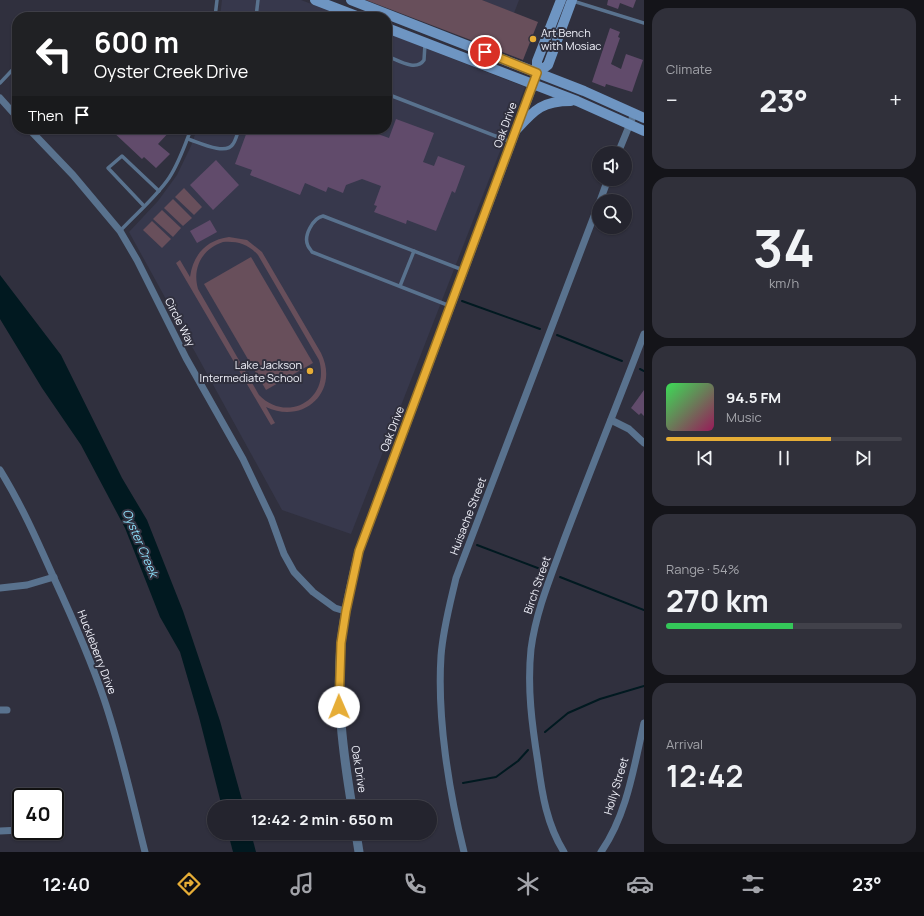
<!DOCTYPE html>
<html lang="en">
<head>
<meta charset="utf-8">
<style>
  :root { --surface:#24242e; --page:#30303a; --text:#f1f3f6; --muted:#a3a4aa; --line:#41414a; --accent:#e6ad36 }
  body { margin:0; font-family:Manrope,sans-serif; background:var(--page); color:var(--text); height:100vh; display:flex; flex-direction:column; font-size:15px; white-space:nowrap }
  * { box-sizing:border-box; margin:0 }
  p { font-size:13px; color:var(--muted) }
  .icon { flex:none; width:22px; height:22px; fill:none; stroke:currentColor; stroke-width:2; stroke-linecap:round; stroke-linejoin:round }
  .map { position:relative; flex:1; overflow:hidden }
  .details { display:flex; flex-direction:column; gap:8px; padding:8px; background:#141419; width:280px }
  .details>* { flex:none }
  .hud { position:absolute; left:12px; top:12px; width:380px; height:122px; border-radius:16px; box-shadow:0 1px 3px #0004,0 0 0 1px var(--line); background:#202124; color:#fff; overflow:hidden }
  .controls { position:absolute; left:592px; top:146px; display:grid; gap:8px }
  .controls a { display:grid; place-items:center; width:40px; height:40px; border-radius:50%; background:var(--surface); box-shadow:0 1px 3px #0004,0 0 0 1px var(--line); font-size:20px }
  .speed { position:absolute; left:12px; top:788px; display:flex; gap:8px; font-size:20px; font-weight:700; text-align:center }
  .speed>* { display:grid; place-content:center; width:52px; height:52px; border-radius:50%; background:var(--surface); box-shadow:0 1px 3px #0004,0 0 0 1px var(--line); line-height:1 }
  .speed .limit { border:2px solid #111; border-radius:6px; background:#fff; color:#111 }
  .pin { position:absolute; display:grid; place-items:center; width:34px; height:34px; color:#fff; margin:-17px; border:2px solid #fff; border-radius:50%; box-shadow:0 1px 4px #0007 }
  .me { position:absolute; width:44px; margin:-22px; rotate:359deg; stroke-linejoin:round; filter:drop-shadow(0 0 3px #0008) }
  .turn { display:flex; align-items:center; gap:14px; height:84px; padding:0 16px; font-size:18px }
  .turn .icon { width:52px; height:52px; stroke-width:2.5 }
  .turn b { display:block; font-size:28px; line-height:34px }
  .then { display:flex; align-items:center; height:38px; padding:0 16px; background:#0003; gap:8px; font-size:15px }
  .big { font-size:30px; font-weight:700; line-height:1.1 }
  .details .widget { flex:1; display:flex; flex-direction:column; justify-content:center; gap:6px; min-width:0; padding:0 14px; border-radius:16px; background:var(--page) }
  .details .dial { align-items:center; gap:0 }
  .dial b { font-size:52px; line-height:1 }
  .song { display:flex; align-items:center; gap:12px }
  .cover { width:48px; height:48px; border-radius:6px; background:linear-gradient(135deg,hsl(130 70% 55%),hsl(330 70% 35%)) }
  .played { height:4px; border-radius:2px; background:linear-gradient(90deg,var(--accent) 70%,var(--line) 70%) }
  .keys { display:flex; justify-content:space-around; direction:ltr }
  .heat { display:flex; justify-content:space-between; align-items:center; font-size:22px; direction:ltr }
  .charge { height:6px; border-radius:3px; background:linear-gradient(90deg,#34c759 54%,var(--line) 0) }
  .trip { position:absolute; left:207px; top:800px; width:230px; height:40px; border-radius:20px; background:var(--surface); box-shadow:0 1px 3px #0004,0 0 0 1px var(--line); font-weight:700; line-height:40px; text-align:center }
  .menu { display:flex; height:64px; justify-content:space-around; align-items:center; background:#0e0e12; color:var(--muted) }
  .menu .icon { width:28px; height:28px }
  .menu .selected { color:var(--accent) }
  .menu b { font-size:18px; color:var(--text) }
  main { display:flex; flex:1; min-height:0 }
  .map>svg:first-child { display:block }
  .built { fill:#37384c }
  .green { fill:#684f5b; fill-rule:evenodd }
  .water { fill:#011920 }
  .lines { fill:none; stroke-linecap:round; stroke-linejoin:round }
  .stream { stroke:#011920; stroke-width:2 }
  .building { fill:#614b6b }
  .service { stroke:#59728e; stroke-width:3.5 }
  .minor { stroke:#59728e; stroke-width:7 }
  .tertiary { stroke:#59728e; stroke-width:9 }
  .secondary { stroke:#6e95c2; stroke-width:10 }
  .route-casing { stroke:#967023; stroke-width:10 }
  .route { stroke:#e6ad36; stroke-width:7 }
  .poi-dot { fill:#e6ad36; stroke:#30303e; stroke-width:1.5 }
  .labels { text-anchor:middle; stroke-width:4; stroke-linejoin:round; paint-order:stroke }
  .poi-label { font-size:11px; fill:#f1f2fb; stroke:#30303e; text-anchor:start }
  .street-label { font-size:11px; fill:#f1f2fb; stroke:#30303e }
  .water-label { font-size:12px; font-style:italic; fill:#8ddffa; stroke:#30303e }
</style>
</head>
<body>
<main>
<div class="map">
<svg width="644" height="852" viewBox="0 0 644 852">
  <rect width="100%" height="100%" fill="#30303e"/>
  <!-- built -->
  <g class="built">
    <path d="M222,0H301L345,17H220Z"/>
    <path d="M482,0H519L514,13Z"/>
    <path d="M387,33L525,87L351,534L282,510L129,232L158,201L177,175L191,146L197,129H387Z"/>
  </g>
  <!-- green -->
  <g class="green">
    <path d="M366,0H482L538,22L523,60Z"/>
    <path d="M184,188L202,207L194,215L175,197Z"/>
    <path d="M173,199L192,218L183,226L164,208Z"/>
    <path d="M162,210L181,228L173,237L153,219Z"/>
    <path d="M152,221L171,239L162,248L143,230Z"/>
    <path d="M229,237L247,240L262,252L321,353C340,391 304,425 266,407L275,423L271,425L176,263L180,260L190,277C193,255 206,240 229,237ZM223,242C237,241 248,244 258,255L319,360C331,399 287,424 259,395L198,289C192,268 202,249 223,242Z"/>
    <path d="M251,257L313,363L266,390L204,284Z"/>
  </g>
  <!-- water -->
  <g class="water">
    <path d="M0,275L61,355L122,478L147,520L183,611L220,721L244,807H222L199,717L180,652L160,617L125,528L81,445L42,388L0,319Z"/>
    <path d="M228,833H251L256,852H233Z"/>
  </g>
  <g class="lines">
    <!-- stream -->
    <g class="stream">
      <path d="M462,301L540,329"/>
      <path d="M557,335L622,361"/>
      <path d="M640,369L644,371"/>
      <path d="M477,545L543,570"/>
      <path d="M560,577L644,610"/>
      <path d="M545,732L568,713L600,699L644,686"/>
      <path d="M463,783L496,777L518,761L528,750"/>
    </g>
  </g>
  <!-- building -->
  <g class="building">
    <path d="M608,0H636L633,8L620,3L618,9L607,5Z"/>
    <path d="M610,28L620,32L618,37L620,38L611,64L621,69L626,54L643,60L632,92L606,84L605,87L592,82Z"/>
    <path d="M396,119L434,133L423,162L434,166L438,156L465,166L455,193L452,191L436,231L407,220L406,224L374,212L377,206L374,205L381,186L362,179L346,185L343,193L328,187L326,192L305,183L300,195L250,175L252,170L235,164L248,129H364L389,138Z"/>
    <path d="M110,129H172L158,144L170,154L156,168L144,157L142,159Z"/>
    <path d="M216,160L239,185L213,210L190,185Z"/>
    <path d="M210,220L217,232L197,243L190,231Z"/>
    <path d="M644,390V416L641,413L639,415L631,408Z"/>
  </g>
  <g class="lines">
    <!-- service -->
    <g class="service">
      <path d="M573,1L644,23"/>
      <path d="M215,17L217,0"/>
      <path d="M256,17L258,0"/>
      <path d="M387,56C398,60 416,72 424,60L425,44"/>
      <path d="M0,83L17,65"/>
      <path d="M387,94L511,142"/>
      <path d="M188,139C198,142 226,156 233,144C236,140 237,134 239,129"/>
      <path d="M144,206L108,168L122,156L159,191"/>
      <path d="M120,231C137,213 156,197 169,178C179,163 185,145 191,129"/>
      <path d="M400,286L414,251"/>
      <path d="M450,306L312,252C311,250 309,248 308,246C303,236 313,218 323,216L463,270"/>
    </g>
    <!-- minor -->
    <g class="minor">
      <path d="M0,98L17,117"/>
      <path d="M29,129L73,175L120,231L137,260L186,358L243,459L271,518L284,554L294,572L313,592L335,608L345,611"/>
      <path d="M618,153L634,114"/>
      <path d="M600,201L608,179"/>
      <path d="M611,420L629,429L644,443"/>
      <path d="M0,470C21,504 37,540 53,576C72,617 90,657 104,699C121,749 132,801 145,852"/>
      <path d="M0,588L27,585L54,577"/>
      <path d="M0,710H7"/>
      <path d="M0,831L21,830"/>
      <path d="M464,852C449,792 437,718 441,656C443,629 450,604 456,578L599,203"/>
      <path d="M564,852C547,825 542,794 538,763C532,725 527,688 531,649C536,611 551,576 564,540C590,471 618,403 644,334"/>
      <path d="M601,852C627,815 634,766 644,723"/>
    </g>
    <!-- tertiary -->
    <g class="tertiary">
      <path d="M352,807C343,752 336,699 341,644C344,612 352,582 359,551L536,77"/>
      <path d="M356,833L359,852"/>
    </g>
    <!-- secondary -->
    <g class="secondary">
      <path d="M315,0L359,17"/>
      <path d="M351,0L584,91L644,118"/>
      <path d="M387,28L577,101L644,131"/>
      <path d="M537,73L548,65L572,0"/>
      <path d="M537,73V61L561,0"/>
      <path d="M517,129C535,109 543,101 571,101"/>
    </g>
  </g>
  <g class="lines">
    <defs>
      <path id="route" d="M339,707L341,643L346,611L359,551L537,73L485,52"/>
    </defs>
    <!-- route casing -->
    <use href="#route" class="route-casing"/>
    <!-- route -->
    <use href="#route" class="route"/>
  </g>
  <!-- markers -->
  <g class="poi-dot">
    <circle cx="533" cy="39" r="4"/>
    <circle cx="310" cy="371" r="4"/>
  </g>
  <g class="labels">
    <!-- poi labels -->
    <g class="poi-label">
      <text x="541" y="37">Art Bench<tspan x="541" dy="13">with Mosiac</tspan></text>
      <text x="302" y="369" text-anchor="end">Lake Jackson<tspan x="302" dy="13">Intermediate School</tspan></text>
    </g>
    <!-- street labels -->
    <g class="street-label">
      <text transform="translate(505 125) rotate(-70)" y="4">Oak Drive</text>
      <text transform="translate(180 322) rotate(63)" y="4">Circle Way</text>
      <text transform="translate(392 429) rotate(-69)" y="4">Oak Drive</text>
      <text transform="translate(468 516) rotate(-69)" y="4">Huisache Street</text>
      <text transform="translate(537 585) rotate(-71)" y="4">Birch Street</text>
      <text transform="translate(97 652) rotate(69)" y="4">Huckleberry Drive</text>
      <text transform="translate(359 769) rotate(81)" y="4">Oak Drive</text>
      <text transform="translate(616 786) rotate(-73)" y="4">Holly Street</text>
    </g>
    <!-- water labels -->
    <g class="water-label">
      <text transform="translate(140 543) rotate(67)" y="4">Oyster Creek</text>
    </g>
  </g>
</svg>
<div class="controls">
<a><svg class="icon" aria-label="sound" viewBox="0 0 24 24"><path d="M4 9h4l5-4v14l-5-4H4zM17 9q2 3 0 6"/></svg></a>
<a><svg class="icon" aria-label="search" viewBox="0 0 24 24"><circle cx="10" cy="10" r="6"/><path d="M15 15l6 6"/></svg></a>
</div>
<div class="speed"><div class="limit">40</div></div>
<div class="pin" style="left:485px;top:52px;background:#d93025"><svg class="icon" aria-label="arrive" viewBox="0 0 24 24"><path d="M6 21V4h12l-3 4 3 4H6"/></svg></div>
<svg class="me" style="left:339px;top:707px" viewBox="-20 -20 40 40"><circle r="19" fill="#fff"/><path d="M0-13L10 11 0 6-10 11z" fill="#e6ad36"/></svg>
<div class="trip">12:42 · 2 min · 650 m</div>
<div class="hud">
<div class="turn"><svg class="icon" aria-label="left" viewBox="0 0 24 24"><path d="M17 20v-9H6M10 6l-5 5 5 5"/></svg><div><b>600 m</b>Oyster Creek Drive</div></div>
<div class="then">Then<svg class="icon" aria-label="arrive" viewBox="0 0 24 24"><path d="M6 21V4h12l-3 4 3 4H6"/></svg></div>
</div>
</div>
<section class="details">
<div class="widget"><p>Climate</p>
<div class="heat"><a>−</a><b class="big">23°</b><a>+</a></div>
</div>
<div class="widget dial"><b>34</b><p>km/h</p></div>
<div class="widget">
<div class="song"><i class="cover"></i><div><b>94.5 FM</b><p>Music</p></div></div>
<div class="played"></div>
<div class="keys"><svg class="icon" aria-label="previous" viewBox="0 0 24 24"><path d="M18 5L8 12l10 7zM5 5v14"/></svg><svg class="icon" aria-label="pause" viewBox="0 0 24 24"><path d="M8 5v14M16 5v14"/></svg><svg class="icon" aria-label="next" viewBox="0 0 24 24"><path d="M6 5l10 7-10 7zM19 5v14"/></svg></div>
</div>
<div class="widget"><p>Range · 54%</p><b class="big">270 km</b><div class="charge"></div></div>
<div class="widget"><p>Arrival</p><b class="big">12:42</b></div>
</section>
</main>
<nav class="menu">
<b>12:40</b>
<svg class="icon selected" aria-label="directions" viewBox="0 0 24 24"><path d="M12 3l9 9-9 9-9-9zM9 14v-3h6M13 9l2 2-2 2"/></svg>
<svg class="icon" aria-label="music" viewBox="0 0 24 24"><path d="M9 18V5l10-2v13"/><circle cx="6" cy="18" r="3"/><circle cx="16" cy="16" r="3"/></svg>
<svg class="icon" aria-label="phone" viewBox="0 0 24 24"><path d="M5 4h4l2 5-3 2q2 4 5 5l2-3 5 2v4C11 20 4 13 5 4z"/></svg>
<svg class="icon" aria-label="climate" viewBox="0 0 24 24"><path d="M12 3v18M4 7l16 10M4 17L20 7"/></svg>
<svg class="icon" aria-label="car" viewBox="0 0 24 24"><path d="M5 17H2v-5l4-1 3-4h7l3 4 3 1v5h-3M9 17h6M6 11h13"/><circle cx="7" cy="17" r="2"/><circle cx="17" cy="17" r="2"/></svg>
<svg class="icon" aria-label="filters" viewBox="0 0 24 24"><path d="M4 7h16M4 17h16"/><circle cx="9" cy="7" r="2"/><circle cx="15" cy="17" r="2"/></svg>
<b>23°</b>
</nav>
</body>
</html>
